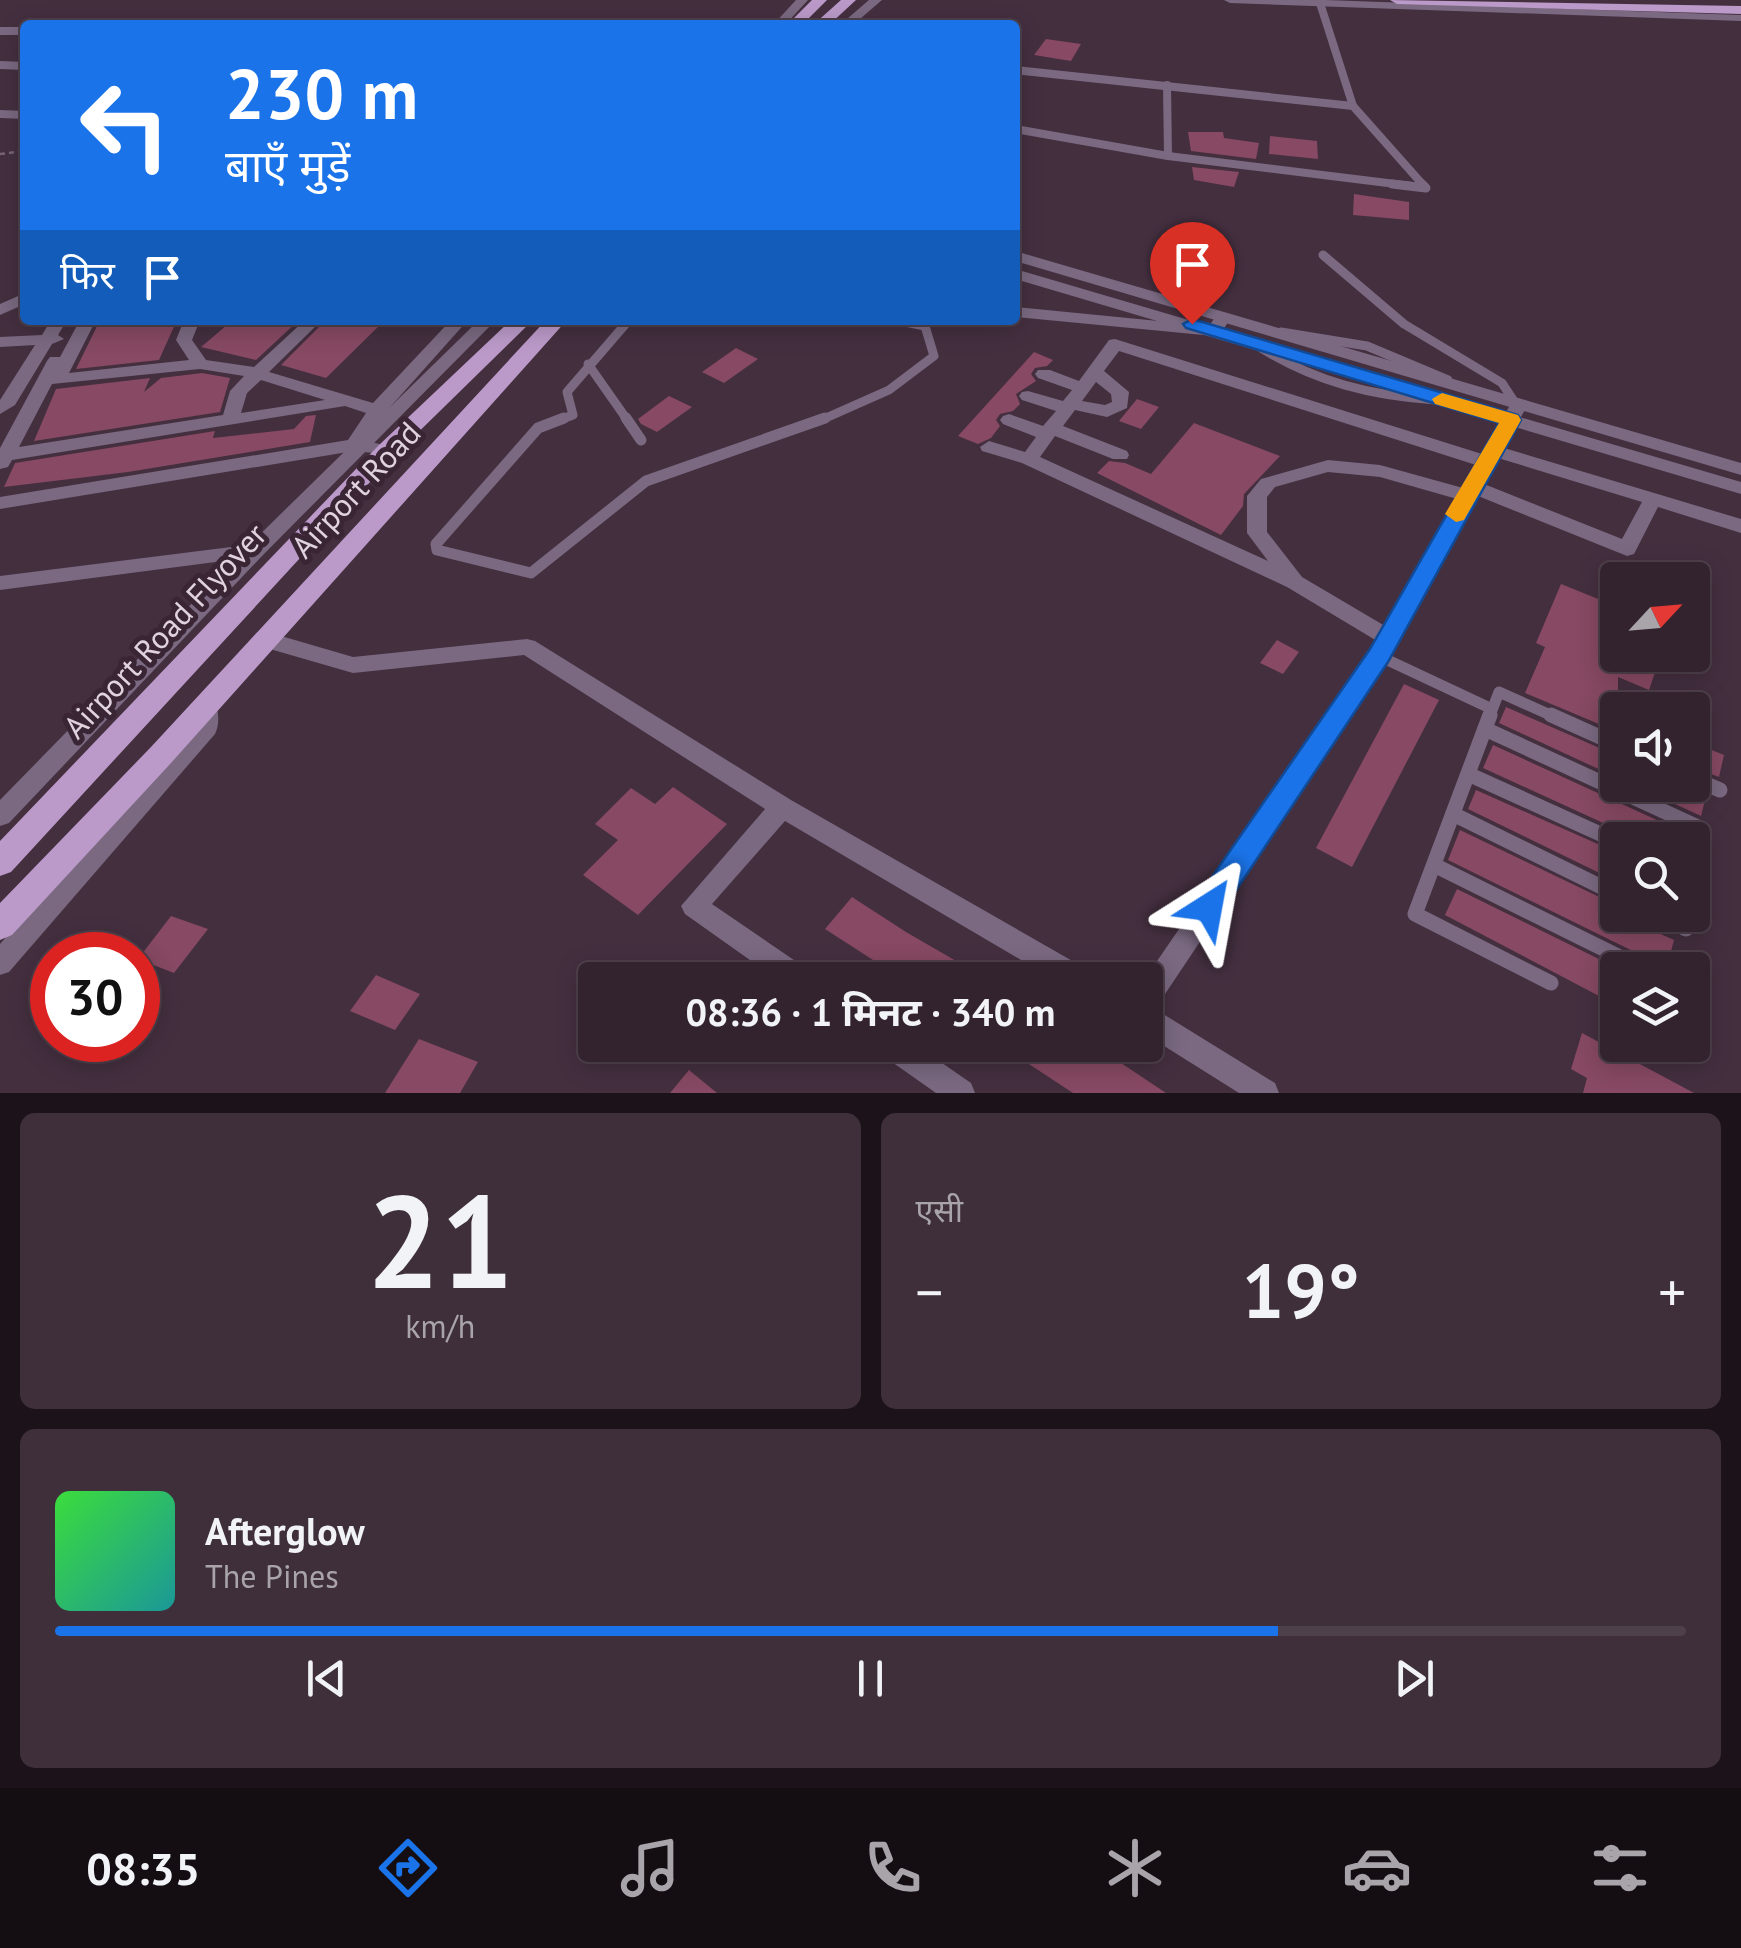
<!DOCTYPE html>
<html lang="hi">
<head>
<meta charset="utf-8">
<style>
  :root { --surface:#33232f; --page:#3e2f3b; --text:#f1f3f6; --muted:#a9a4aa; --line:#4e404b; --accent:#1a73e8 }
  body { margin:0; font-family:"PT Sans","Noto Sans Devanagari",sans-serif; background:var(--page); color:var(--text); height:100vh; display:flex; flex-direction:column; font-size:38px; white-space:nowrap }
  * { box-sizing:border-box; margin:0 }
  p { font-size:32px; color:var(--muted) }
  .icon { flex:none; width:55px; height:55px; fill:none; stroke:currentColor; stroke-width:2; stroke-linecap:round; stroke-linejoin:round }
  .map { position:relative; height:1093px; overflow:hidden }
  .side { display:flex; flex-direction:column; gap:20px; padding:20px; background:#1c131a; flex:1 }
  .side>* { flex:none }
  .top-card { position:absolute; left:20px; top:20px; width:1000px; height:305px; border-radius:10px; box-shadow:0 5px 25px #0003,0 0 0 2px var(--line); background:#1a73e8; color:#fff; overflow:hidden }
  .needle { width:65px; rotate:64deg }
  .fabs { position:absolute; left:1600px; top:562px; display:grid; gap:20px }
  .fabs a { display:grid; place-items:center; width:110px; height:110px; border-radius:10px; background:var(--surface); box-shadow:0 5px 25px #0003,0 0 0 2px var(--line); font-size:50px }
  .speed { position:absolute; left:30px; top:932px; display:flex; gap:20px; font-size:50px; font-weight:700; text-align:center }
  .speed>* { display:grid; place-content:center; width:130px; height:130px; border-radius:50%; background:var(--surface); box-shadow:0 5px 25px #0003,0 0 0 2px var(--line); line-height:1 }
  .speed .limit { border:15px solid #d22; background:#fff; color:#111 }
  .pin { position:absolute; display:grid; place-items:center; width:85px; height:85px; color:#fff; margin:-102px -42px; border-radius:50% 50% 50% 0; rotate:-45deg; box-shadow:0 0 10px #0007 }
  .pin .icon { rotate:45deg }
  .me { position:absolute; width:110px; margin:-55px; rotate:34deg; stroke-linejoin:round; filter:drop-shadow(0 0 8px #0008) }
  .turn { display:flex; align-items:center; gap:35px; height:210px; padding:0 40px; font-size:45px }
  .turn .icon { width:130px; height:130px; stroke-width:2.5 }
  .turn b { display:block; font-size:70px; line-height:85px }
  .then { display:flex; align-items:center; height:95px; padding:0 40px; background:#0003; gap:20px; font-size:38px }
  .big { font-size:75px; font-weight:700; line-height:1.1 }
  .side .card { flex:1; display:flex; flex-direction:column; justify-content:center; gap:15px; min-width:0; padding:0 35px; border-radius:15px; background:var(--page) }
  .side .dial { align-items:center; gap:0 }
  .dial b { font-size:130px; line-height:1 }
  .song { display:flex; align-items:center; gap:30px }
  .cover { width:120px; height:120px; border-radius:15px; background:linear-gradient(135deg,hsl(120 70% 55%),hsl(180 70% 35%)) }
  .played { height:10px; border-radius:5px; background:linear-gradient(90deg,var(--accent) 75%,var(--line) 75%) }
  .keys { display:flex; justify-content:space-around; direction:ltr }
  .heat { display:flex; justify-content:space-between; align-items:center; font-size:55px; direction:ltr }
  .side .tiles { flex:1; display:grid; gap:20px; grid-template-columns:1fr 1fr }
  .card:last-child { grid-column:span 2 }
  .trip { position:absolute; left:578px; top:962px; width:585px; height:100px; border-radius:10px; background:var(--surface); box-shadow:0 5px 25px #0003,0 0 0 2px var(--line); font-weight:700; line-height:100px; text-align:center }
  .dock { display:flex; height:160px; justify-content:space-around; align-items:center; background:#140e13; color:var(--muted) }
  .dock .icon { width:70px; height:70px }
  .dock .on { color:var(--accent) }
  .dock b { font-size:45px; color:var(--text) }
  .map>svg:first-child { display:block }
  .building { fill:#874963 }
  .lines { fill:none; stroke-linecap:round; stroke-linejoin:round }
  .path { stroke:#776573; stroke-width:2.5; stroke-dasharray:5 4; stroke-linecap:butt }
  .service-far3 { stroke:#7a6981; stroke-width:8 }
  .service-far2 { stroke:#7a6981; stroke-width:9 }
  .service-far1 { stroke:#7a6981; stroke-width:11 }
  .service { stroke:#7a6981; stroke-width:15 }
  .minor { fill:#7a6981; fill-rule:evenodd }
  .tertiary { fill:#7a6981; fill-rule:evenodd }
  .primary { fill:#bb9ac9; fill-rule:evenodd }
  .route { fill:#1a73e8; stroke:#114b97; stroke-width:2.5 }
  .slow { fill:#f59e0b }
  .labels { text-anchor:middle; stroke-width:10; stroke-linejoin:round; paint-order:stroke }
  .street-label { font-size:32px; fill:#e1d3de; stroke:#3a2535 }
</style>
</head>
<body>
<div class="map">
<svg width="1741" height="1093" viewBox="0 0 1741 1093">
  <rect width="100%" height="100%" fill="#442f3f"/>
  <!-- building -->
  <g class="building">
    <path d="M1046,39L1081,44L1071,61L1034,55Z"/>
    <path d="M1188,132H1223L1224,138L1259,143L1256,159L1191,151Z"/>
    <path d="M1270,136L1317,141L1318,159L1269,154Z"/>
    <path d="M1192,167L1239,172L1234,187L1194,180Z"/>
    <path d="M1354,194L1409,202V220L1353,215Z"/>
    <path d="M100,320H177L159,360L76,369Z"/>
    <path d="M233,320H299L256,360L201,347Z"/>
    <path d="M326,320H385L326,378L281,365Z"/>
    <path d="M736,348L758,359L724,383L702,372Z"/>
    <path d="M1034,352L1053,360L1047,366L1035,368L1031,374L1036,381L1016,394L1020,404L1013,411L1000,414L996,420L1000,426L991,438L978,444L958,436Z"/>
    <path d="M202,373L230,378L220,412L34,441L56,389L150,378L144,392L161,378Z"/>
    <path d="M669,396L692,407L657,432L641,424L638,419Z"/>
    <path d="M1137,399L1159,407L1141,429L1119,421Z"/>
    <path d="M316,415L310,442L128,472L4,487L15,463L215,431L213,438L294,429L306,416Z"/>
    <path d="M1194,423L1280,456L1244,494L1243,506L1221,535L1097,473L1109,461L1125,463L1151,474Z"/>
    <path d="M1561,584L1618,607V655H1661L1649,690L1618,677V732L1525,693L1545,647L1536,643Z"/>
    <path d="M1277,640L1299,652L1283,674L1260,663Z"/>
    <path d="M1404,684L1439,700L1352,867L1316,848Z"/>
    <path d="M1506,707L1618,756V778L1499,723Z"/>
    <path d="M1692,742L1724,755L1719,777L1692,767Z"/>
    <path d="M1493,745L1696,838V840H1629L1623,832L1483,768Z"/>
    <path d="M1634,785H1683L1706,796L1701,816Z"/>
    <path d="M673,787L727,824L638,915L583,875L618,840L595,824L631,788L655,804Z"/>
    <path d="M1476,790L1618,853V882L1468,809Z"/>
    <path d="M1460,830L1618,906V915L1674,940L1666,970H1657L1651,960L1448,860Z"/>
    <path d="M1457,889L1621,970H1618V1006L1445,915Z"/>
    <path d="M852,897L906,932L989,980H904L825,929Z"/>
    <path d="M171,916L208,929L174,973L138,959Z"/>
    <path d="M376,975L420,994L395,1030L350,1011Z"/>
    <path d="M1582,1033L1694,1093H1583L1587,1078L1571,1069Z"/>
    <path d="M419,1039L478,1062L460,1093H385Z"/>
    <path d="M1000,1045H1094L1166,1093H1073Z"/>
    <path d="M689,1070L717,1093H670Z"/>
  </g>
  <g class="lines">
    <!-- path -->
    <path class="path" d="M0,154L25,151"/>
    <!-- service-far3 -->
    <g class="service-far3">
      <path d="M1320,3L1353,106L1424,186"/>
      <path d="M1015,70L1353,106"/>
      <path d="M1167,85L1168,156"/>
      <path d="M1015,129L1168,156L1412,186"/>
    </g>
    <!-- service-far2 -->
    <g class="service-far2">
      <path d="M1392,184L1426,188L1422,184"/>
      <path d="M1323,255L1404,324L1502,383L1515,403"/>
      <path d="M1281,332L1367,346L1448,380"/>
      <path d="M1261,348C1316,382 1372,396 1436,400"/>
      <path d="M588,364L628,421"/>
      <path d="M557,421L573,415L567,392L629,320"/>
      <path d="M819,421L889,390L934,356L925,326L895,320"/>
    </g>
    <!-- service-far1 -->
    <g class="service-far1">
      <path d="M564,418L538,428L436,544L437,550L531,573L646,481L825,418"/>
      <path d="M626,418L641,440"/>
      <path d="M1379,656L1492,709"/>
      <path d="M1489,718L1499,692L1557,718"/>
    </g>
    <!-- service -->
    <g class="service">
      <path d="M1490,715L1415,914L1551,983"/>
      <path d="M1551,715L1618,745"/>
      <path d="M1485,729L1698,827"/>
      <path d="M1468,774L1618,842"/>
      <path d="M1692,778L1720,790"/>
      <path d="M1453,814L1618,895"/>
      <path d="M1434,865L1646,970"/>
      <path d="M1657,915L1686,929"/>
    </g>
    <!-- minor -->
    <g class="minor">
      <rect x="0" y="27" width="25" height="8"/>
      <path d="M0,61L25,62V70L0,69Z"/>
      <path d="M0,110L25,111V119L0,118Z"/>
      <path d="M25,293V304L0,315V304Z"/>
      <path d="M1015,307L1209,326L1216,316L1222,314L1230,319L1220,335L1214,336L1015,317Z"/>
      <path d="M51,320H67L58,335L64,339L52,344L15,405L0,414V400L35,345L0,347V337L42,335Z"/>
      <path d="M80,320H96L69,373L189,360L176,340L184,320H200L192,340L206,360L254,367L305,320H322L269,372L373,403L451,320H468L384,414L366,441L393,447L395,451L393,455L354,451L0,509V497L348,440L366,413L345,406L12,460L8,467L0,469V448L47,361L50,357H60ZM200,369L244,376L230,391L223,415L19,447L52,384ZM261,380L325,400L241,413L247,393Z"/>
      <path d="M1115,339L1482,454L1513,400H1525L1528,404L1504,448L1741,519V533L1658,507L1634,554L1627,556L1478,496L1387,662L1155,1009L1275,1083L1279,1093H1239L1145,1034L1144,980L1377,641L1287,587L1022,463L982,451L980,447L989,441L1025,452L1036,437L1003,424L1000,420L1003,416L1009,414L1043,426L1056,411L1022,400L1019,396L1022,392L1028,391L1063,401L1072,390L1038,378L1035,374L1038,370H1050L1079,381L1109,340ZM1119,351L1476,465L1463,488L1380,465L1328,460L1261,479L1247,496V533L1268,561L1040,457L1055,436L1113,459H1127L1129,455L1127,451L1063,426L1075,410L1107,417L1127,408L1129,392L1104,371ZM1096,382L1111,394L1112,402L1105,405L1082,401ZM1498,458L1642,502L1622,539L1484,484ZM1328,472L1380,477L1457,499L1385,626L1302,577L1267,532V497L1275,487Z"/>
      <path d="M255,544L262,546L265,551L262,556L0,590V576Z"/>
      <path d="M264,631L353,657L527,639L535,641L791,800L1090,971L1093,980H1055L785,821L712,904L810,971L813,980H778L685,914L681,906L765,809L524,655L353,673L256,645L253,639L256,633Z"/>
      <path d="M878,1045H916L971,1083L975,1093H936L882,1055Z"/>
    </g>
    <!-- tertiary -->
    <g class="tertiary">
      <path d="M796,0H808L785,25H773Z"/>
      <path d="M869,0H882L853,25H840Z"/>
      <path d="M1224,0H1326L1741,15V21L1230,3Z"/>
      <path d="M1015,251L1741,463V475L1015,261Z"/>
      <path d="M1015,269L1741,482V494L1015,279Z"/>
      <path d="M479,320H496L262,556L9,823L0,826V800L248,546Z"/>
      <path d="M206,697L214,700C219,710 220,724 215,734L9,972L0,975V944L195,725V706L198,700Z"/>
    </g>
    <!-- primary -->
    <g class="primary">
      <path d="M812,0H827L802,25H787Z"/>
      <path d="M841,0H856L829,25H813Z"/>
      <path d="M1390,0L1741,6V14L1397,4Z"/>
      <path d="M511,320H533L394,456L11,872L0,876V841L378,446Z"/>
      <path d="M546,320H567L171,763L12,935L0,940V903L151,747Z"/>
    </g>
  </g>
  <!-- route -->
  <path class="route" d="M1192,319L1518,415L1521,420L1388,662L1219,916L1209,920L1198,916L1194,907L1198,897L1370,649L1499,423L1186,328L1183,324Z"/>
  <!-- slow -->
  <path class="slow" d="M1442,393L1518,415L1521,420L1464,520L1456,522L1445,514L1499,423L1435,404L1432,399Z"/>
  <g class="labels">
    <!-- street labels -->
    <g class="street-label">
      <text transform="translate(356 490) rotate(-47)" y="11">Airport Road</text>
      <text transform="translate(165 631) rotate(-47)" y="11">Airport Road Flyover</text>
    </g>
  </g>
</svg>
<div class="fabs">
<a><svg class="needle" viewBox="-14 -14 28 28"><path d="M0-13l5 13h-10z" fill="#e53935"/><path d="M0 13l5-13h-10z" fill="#a9a4aa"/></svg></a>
<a><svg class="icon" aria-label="sound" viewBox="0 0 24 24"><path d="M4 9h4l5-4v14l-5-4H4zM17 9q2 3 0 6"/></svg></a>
<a><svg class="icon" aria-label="search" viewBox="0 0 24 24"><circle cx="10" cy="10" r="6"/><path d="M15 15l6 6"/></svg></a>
<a><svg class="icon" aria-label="layers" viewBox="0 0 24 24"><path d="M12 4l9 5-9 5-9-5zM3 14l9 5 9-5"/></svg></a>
</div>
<div class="speed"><div class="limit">30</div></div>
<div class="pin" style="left:1192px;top:324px;background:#d93025"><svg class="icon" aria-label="arrive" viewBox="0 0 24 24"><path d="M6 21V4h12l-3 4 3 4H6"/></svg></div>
<svg class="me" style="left:1209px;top:907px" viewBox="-20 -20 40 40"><path d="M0-17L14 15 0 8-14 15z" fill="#1a73e8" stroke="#fff" stroke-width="4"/></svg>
<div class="trip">08:36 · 1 मिनट · 340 m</div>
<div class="top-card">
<div class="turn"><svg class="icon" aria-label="left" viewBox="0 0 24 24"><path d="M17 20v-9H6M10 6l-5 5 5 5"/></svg><div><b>230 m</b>बाएँ मुड़ें</div></div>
<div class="then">फिर<svg class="icon" aria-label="arrive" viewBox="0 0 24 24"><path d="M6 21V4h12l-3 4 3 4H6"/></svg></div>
</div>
</div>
<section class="side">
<div class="tiles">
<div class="card dial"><b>21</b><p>km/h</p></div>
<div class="card"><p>एसी</p>
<div class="heat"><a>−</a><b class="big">19°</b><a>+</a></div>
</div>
<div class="card">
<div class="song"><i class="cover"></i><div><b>Afterglow</b><p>The Pines</p></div></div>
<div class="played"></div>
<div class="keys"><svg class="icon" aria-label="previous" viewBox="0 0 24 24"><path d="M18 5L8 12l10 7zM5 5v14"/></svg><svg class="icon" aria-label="pause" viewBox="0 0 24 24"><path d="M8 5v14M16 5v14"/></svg><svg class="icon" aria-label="next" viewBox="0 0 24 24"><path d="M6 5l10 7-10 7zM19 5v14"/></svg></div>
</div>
</div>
</section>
<nav class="dock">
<b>08:35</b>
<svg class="icon on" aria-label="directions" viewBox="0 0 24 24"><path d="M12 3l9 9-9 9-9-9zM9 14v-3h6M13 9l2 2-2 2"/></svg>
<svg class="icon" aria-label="music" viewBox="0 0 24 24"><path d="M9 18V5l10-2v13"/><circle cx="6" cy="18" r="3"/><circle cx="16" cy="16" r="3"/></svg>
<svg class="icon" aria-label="phone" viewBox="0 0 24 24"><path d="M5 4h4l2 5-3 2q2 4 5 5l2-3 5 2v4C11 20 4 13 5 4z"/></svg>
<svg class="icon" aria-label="climate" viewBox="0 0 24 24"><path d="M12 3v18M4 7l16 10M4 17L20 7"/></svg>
<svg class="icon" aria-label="car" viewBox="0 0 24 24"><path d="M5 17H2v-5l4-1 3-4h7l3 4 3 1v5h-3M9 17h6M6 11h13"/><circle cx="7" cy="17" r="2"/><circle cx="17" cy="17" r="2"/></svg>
<svg class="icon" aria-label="filters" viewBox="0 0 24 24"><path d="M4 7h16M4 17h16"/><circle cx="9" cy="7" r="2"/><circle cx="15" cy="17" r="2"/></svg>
</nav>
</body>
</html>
